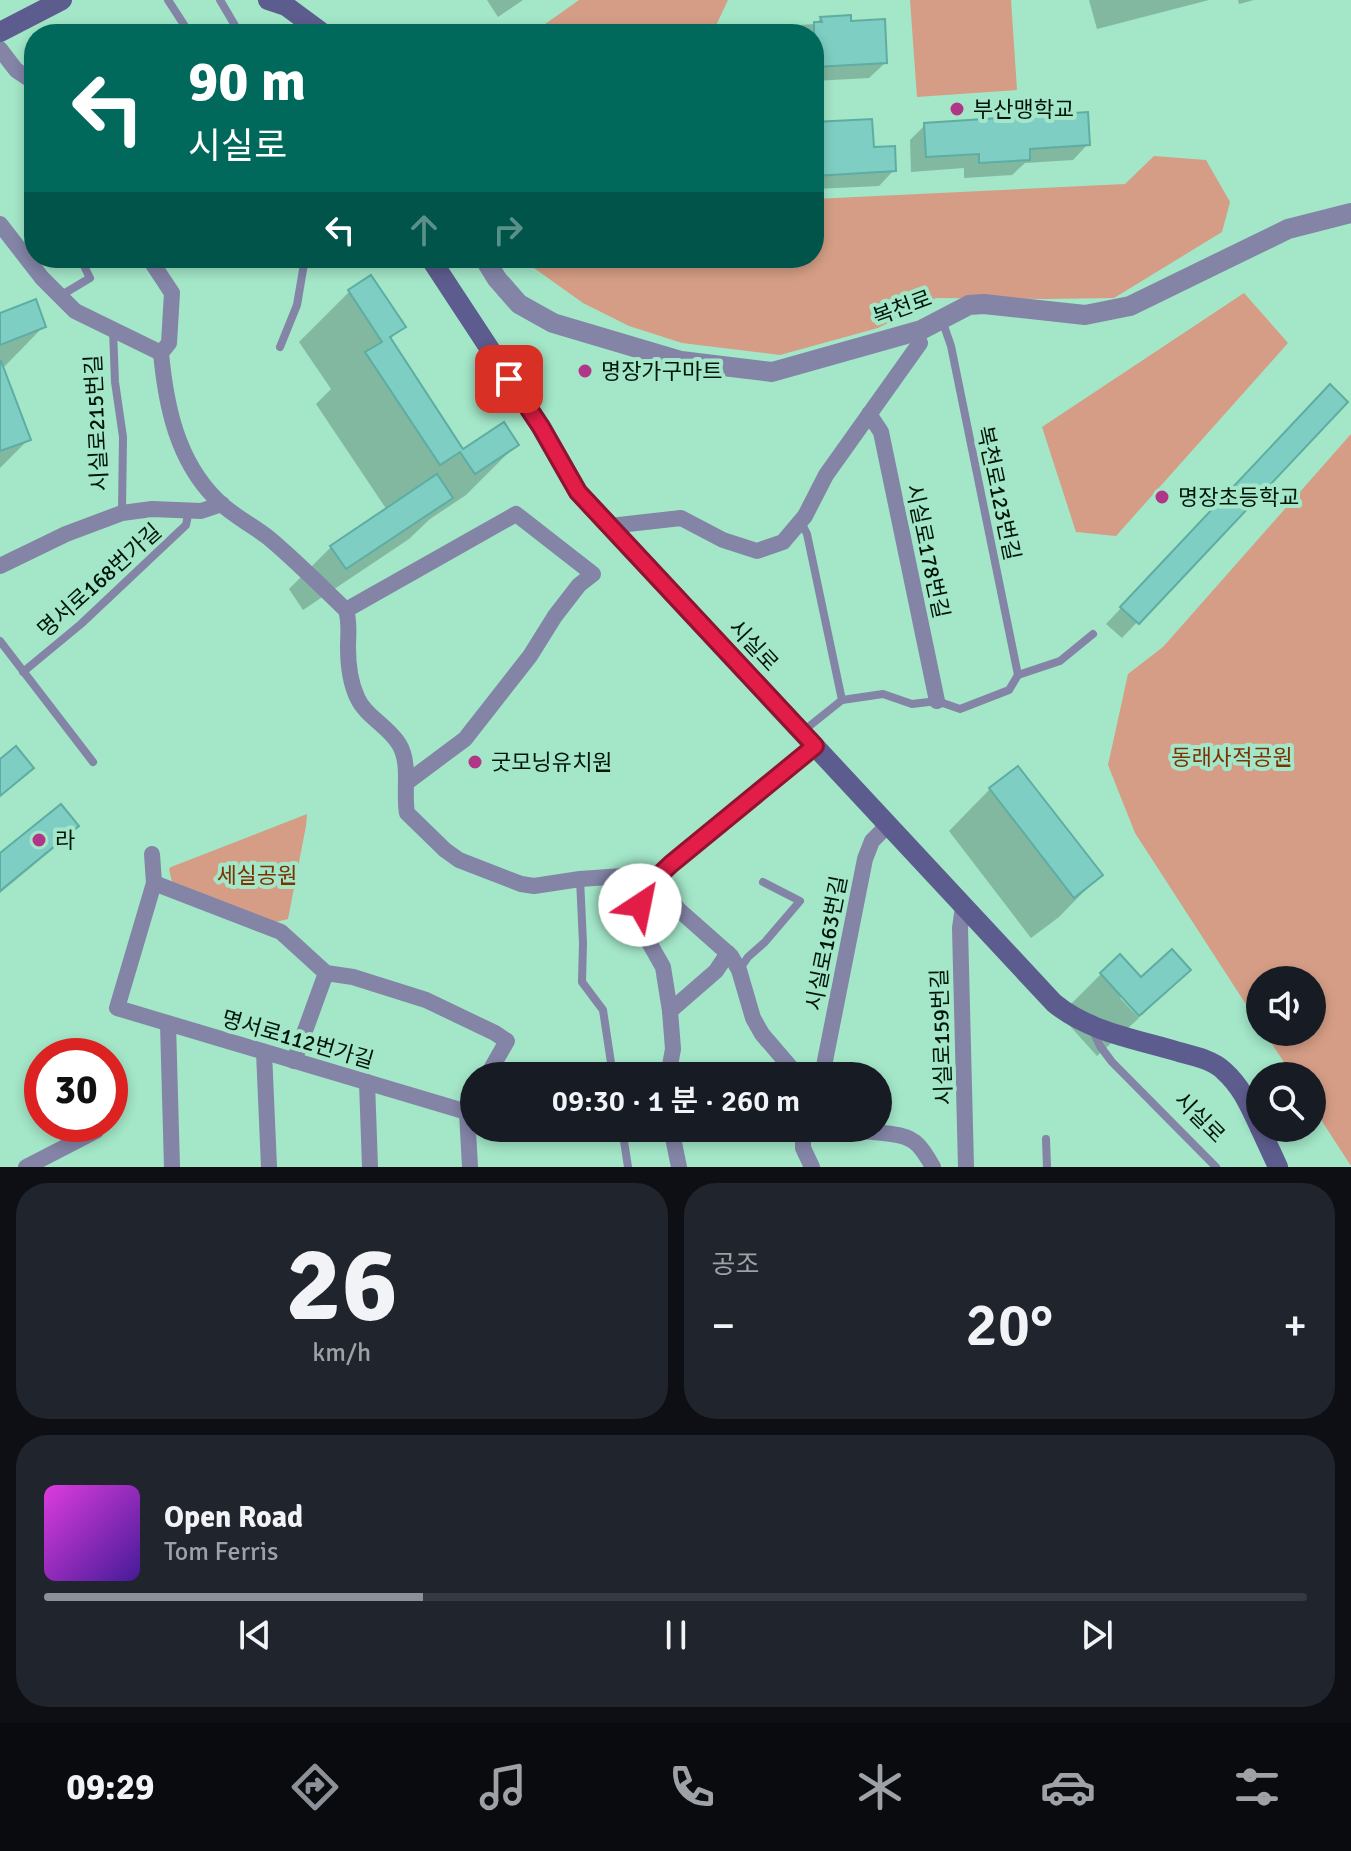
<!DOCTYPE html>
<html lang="ko">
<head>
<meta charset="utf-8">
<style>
  :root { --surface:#171b24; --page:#20242c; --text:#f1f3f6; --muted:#9ea1a6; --line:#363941; --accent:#8c9099 }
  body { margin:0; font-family:Signika,"Noto Sans KR",sans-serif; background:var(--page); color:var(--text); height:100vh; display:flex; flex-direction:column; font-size:30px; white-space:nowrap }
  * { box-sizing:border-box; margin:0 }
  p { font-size:26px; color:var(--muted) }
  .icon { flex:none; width:44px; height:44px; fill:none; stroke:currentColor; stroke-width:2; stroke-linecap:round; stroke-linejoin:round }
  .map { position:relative; height:1167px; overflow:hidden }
  .panel { display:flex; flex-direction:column; gap:16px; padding:16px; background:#0d0f14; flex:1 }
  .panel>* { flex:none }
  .guide { position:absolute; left:24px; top:24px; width:800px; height:244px; border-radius:32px; box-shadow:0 4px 12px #0003; background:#00695c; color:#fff; overflow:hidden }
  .fabs { position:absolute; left:1246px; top:966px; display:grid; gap:16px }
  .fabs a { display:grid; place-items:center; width:80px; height:80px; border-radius:50%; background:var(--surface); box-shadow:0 4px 12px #0003; font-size:40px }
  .speed { position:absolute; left:24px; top:1038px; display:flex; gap:16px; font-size:40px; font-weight:700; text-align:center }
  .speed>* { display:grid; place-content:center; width:104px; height:104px; border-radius:50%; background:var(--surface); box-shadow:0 4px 12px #0003; line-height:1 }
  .speed .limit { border:12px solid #d22; background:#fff; color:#111 }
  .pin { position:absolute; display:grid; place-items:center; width:68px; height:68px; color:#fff; margin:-34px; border-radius:16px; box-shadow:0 4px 12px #0006 }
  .me { position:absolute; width:88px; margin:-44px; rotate:34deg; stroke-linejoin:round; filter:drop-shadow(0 0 6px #0008) }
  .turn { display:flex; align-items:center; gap:28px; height:168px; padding:0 32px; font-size:36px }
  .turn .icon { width:104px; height:104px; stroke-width:2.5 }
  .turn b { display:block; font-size:56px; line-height:68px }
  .lanes { display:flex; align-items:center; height:76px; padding:0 32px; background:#0003; justify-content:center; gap:40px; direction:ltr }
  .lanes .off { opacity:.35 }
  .big { font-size:60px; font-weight:600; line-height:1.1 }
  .panel .tile { flex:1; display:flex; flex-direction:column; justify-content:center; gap:12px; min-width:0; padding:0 28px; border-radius:32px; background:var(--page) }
  .panel .dial { align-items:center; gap:0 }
  .dial b { font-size:104px; line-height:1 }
  .song { display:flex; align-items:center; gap:24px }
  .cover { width:96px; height:96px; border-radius:12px; background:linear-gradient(135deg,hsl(300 70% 55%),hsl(260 70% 35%)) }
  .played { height:8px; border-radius:4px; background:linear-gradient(90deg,var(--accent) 30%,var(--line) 30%) }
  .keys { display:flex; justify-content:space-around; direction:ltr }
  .heat { display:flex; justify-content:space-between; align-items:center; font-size:44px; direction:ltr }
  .panel .tiles { flex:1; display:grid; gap:16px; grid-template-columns:1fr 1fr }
  .tile:last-child { grid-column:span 2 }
  .trip { position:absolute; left:460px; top:1062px; width:432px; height:80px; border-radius:40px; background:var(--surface); box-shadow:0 4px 12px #0003; font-weight:600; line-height:80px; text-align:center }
  .tabs { display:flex; height:128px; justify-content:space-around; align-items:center; background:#090b0e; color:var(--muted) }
  .tabs .icon { width:56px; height:56px }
  .tabs .current { color:var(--accent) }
  .tabs b { font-size:36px; color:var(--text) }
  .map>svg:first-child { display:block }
  .green { fill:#d59d85 }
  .shadow { fill:#0003 }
  .building { fill:#7fcec3; stroke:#5eada3; stroke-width:2 }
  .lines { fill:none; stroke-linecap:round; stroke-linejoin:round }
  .service { stroke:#8384a6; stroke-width:8 }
  .minor { stroke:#8384a6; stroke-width:16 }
  .tertiary { stroke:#8384a6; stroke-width:20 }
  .secondary { stroke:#5d5c8e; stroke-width:20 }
  .route-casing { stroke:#92132f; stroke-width:20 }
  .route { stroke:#e11d48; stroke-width:14 }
  .poi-dot { fill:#b13687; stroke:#a3e6c8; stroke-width:3 }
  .labels { text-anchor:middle; stroke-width:8; stroke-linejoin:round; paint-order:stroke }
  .poi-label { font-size:22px; fill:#00160c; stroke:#a3e6c8; text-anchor:start }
  .street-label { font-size:22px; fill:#00160c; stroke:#a3e6c8 }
  .park-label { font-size:22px; fill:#7e3204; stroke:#a3e6c8 }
</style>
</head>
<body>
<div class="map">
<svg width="1351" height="1167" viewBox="0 0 1351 1167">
  <rect width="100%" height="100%" fill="#a3e6c8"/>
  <!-- green -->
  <g class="green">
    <path d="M579,0H728L712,34H531Z"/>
    <path d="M910,0H1011L1017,90L917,97Z"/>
    <path d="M1154,156L1206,160L1230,202L1222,232L1114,298L1046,299L936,298L878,328L780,355L682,343L629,326L583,303L534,268L527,258H814V199L1125,184Z"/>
    <path d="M1244,293L1288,343L1116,536L1076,532L1042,427Z"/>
    <path d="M1351,434V1166L1312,1106V1076H1293L1264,1032H1312V980H1260V1026L1135,833L1108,765L1128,674L1163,647Z"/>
    <path d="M307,814L306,826L288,919L272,923L172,882L169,869L171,867Z"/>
  </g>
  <!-- shadow -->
  <g class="shadow">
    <path d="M487,0H523L498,17Z"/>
    <path d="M1089,0H1209L1097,29Z"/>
    <path d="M1238,0H1254L1239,4Z"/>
    <path d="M821,18L849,23L885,63L869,78L814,81V34H774L782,26L815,24Z"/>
    <path d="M814,124L872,149L894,170L879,186L814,189Z"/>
    <path d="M925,125L1088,144L1073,160L1025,163L1012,175L964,178V168L911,172L910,140Z"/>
    <path d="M370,278L403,327L389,340L463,452L516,445L466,495L430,519L409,539L303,610L289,589L331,547L387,510L316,404L331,389L299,342L349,292Z"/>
    <path d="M0,315L44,326L2,369L29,439L0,468Z"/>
    <path d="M1346,402L1122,638L1106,624L1315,403Z"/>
    <path d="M990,789L1100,875L1059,917L1031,938L949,831Z"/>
    <path d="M76,826L53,849L0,893V856Z"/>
    <path d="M1188,970L1142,1015L1123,995L1120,998L1139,1018L1097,1056L1060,1015L1101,974L1141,979Z"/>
  </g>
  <!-- building -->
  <g class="building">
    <path d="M851,15V21L885,19L887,63L814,67V22H822L820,17Z"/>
    <path d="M1088,112L1090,145L1030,149V160L979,163V154L926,157L924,123Z"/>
    <path d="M872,119L874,147L895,146L896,171L814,176V122Z"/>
    <path d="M371,275L406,327L390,337L463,449L504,422L519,445L475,474L460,452L440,465L365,352L382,342L348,290Z"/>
    <path d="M36,299L46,327L0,345V313Z"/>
    <path d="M1,361L31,440L0,451V362Z"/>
    <path d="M1330,384L1348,402L1139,624L1120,607Z"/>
    <path d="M437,474L453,498L346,569L330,546Z"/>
    <path d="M16,746L34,768L0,796V759Z"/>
    <path d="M1018,766L1103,875L1074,898L989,788Z"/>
    <path d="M61,804L79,826L0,891V853Z"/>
    <path d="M1172,949L1191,970L1139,1016L1100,973L1120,954L1141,977Z"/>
  </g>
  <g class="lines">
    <!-- service -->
    <g class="service">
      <path d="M168,0L190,34"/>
      <path d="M220,0L240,34"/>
      <path d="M60,296L90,278L80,258"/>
      <path d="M942,320L951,346L1018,675"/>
      <path d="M113,330L115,382L123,437L122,512"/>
      <path d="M280,347L297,305L305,258"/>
      <path d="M801,522L807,534L842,700"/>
      <path d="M0,641L93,762"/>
      <path d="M23,672L81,624L186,525L189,510"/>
      <path d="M802,732L842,700L883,694L912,704L937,701L960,709L1009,690L1018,675L1060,661L1093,634"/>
      <path d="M580,879L583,943L582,982L603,1010L613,1076"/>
      <path d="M739,970L748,957L765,942L800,901L763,882"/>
      <path d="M1092,1029L1100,1046L1112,1062L1216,1167"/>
      <path d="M622,1128L628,1167"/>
      <path d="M1046,1139L1047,1167"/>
    </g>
    <!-- minor -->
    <g class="minor">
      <path d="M0,49L16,70L34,82"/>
      <path d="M0,224L42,278L75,311L161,353"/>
      <path d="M149,258L172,293L169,343L161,353C166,406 177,460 216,499C231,515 253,525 270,539C296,561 321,586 346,610C350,623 348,634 348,647C348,663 350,682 357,697C365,716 388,726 399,744C411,764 403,791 407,813L445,850L459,860L521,884L534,886L580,879L637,875L654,880"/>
      <path d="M869,414L881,432L937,701"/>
      <path d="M610,526L681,518L723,540L757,551L783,542L805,516L826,475L920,343L915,331"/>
      <path d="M0,566L66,534L122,513L152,509L201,511L222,504"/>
      <path d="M346,610L516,514L593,574L579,585L555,616L530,656L465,739L406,783"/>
      <path d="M152,854L154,883L117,1008L467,1112"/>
      <path d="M654,880L642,887L638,923L663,967L670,1011L673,1049L668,1076"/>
      <path d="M154,883L281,932L326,973L353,977L426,1000L495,1033L507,1041L487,1076"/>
      <path d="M963,907L960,928L966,1167"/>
      <path d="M670,1011L716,971L728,953"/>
      <path d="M168,1024L172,1167"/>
      <path d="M264,1052L269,1167"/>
      <path d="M294,1061L326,973"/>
      <path d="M798,1076L762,1034L753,1018L739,970L731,956L679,910L654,880L671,864L815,746"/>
      <path d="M822,1076L865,859L872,841L888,825"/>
      <path d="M367,1082L370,1167"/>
      <path d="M671,1128L679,1167"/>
      <path d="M803,1128V1148L812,1167"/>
      <path d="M848,1128C870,1135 903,1129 918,1145C924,1151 929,1160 933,1167"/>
      <path d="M26,1167L96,1131"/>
      <path d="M470,1167L467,1112L474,1099"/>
    </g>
    <!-- tertiary -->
    <path class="tertiary" d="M484,258L497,279L519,304L553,323L681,361L772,372L921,330L969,305L984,304L1085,315L1130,306L1288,229L1351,213"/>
    <!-- secondary -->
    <g class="secondary">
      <path d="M268,0L286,6L324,34"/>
      <path d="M0,32L62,0"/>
      <path d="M430,258L541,427L578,492L1054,1003C1089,1032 1136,1039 1179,1052C1194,1056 1213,1060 1224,1071C1242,1087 1250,1107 1260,1128"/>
      <path d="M1260,1128L1278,1167"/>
    </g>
  </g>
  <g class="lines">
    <defs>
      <path id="route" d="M509,379L541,427L578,492L815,746L671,864L654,880L642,887L640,905"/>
    </defs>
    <!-- route casing -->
    <use href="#route" class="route-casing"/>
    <!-- route -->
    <use href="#route" class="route"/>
  </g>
  <!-- markers -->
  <g class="poi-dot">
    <circle cx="957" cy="109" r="8"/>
    <circle cx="585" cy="371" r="8"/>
    <circle cx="1162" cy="497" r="8"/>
    <circle cx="475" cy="762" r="8"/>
    <circle cx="39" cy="840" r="8"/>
  </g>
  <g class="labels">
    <!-- poi labels -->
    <g class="poi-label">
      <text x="973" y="117">부산맹학교</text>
      <text x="601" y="379">명장가구마트</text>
      <text x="1178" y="505">명장초등학교</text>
      <text x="491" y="770">굿모닝유치원</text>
      <text x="55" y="848">라</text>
    </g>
    <!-- street labels -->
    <g class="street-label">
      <text transform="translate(902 307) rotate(-20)" y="8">복천로</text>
      <text transform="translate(96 423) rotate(-93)" y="8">시실로215번길</text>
      <text transform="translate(999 493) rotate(78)" y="8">복천로123번길</text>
      <text transform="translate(928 551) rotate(78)" y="8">시실로178번길</text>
      <text transform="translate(99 580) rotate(-42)" y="8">명서로168번가길</text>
      <text transform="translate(754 645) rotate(47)" y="8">시실로</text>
      <text transform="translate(826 943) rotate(-79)" y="8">시실로163번길</text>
      <text transform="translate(941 1037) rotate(-92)" y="8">시실로159번길</text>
      <text transform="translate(298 1039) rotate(16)" y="8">명서로112번가길</text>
      <text transform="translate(1200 1117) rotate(45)" y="8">시실로</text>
    </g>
    <!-- park labels -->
    <g class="park-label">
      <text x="1232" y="765">동래사적공원</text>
      <text x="257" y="883">세실공원</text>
    </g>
  </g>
</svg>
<div class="fabs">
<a><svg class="icon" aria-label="sound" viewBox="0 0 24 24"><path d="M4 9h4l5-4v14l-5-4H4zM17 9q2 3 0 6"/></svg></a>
<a><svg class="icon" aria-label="search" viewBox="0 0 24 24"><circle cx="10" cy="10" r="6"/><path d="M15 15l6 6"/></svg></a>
</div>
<div class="speed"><div class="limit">30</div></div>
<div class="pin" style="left:509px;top:379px;background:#d93025"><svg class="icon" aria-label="arrive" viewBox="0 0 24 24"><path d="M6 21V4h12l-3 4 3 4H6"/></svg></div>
<svg class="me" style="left:640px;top:905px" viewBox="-20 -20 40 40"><circle r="19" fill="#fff"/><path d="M0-13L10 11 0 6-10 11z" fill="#e11d48"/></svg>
<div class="trip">09:30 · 1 분 · 260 m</div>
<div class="guide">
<div class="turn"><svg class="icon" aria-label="left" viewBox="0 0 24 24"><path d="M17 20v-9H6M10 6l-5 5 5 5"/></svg><div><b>90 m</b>시실로</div></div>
<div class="lanes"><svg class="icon" aria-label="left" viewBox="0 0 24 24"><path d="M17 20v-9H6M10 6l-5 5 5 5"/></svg><svg class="icon off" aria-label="ahead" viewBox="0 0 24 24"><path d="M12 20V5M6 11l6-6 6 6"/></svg><svg class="icon off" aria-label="right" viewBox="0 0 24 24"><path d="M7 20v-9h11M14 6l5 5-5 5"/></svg></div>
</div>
</div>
<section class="panel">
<div class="tiles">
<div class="tile dial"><b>26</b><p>km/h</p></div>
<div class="tile"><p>공조</p>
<div class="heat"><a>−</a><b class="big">20°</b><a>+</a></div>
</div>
<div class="tile">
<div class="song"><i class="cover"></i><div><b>Open Road</b><p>Tom Ferris</p></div></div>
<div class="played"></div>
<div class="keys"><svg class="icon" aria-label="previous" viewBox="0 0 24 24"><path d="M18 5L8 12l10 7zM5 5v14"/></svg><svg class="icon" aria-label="pause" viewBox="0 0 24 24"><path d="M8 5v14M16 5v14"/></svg><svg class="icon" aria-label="next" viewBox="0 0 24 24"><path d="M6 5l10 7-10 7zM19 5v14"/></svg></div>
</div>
</div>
</section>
<nav class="tabs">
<b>09:29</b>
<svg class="icon current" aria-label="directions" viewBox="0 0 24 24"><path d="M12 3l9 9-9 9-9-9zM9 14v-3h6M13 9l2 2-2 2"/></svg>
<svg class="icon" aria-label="music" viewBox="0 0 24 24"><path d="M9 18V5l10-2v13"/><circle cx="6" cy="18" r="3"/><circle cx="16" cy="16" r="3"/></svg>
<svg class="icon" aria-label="phone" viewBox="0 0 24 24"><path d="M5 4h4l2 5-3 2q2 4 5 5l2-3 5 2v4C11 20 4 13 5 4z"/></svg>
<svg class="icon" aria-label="climate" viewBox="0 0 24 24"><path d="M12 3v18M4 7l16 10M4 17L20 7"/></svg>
<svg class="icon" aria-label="car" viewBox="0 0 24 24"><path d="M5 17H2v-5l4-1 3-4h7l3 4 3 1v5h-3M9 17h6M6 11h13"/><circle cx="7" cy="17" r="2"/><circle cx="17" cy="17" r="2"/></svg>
<svg class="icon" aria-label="filters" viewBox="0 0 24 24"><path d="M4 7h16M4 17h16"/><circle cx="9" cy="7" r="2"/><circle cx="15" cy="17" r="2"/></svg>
</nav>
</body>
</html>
